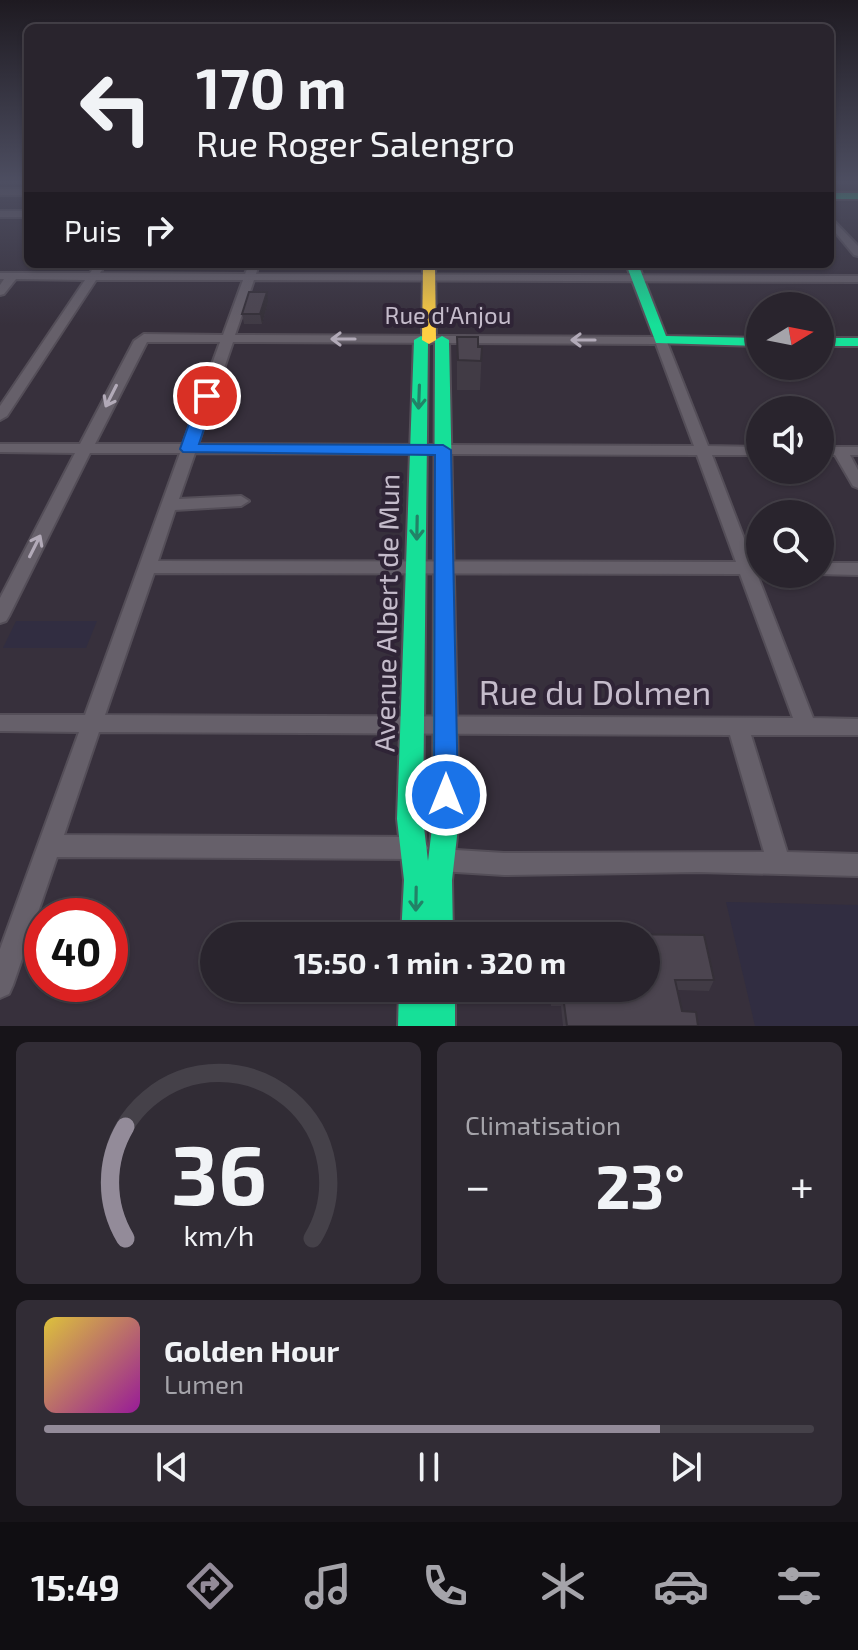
<!DOCTYPE html>
<html lang="fr">
<head>
<meta charset="utf-8">
<style>
  :root { --surface:#29242d; --page:#312c35; --text:#f1f3f6; --muted:#a5a4aa; --line:#454149; --accent:#938b99 }
  body { margin:0; font-family:"Exo 2",sans-serif; background:var(--page); color:var(--text); height:100vh; display:flex; flex-direction:column; font-size:30px; white-space:nowrap }
  * { box-sizing:border-box; margin:0 }
  p { font-size:26px; color:var(--muted) }
  .icon { flex:none; width:44px; height:44px; fill:none; stroke:currentColor; stroke-width:2; stroke-linecap:round; stroke-linejoin:round }
  .map { position:relative; height:1026px; overflow:hidden }
  .panel { display:flex; flex-direction:column; gap:16px; padding:16px; background:#171419; flex:1 }
  .panel>* { flex:none }
  .guide { position:absolute; left:24px; top:24px; width:810px; height:244px; border-radius:12px; box-shadow:0 2px 6px #0004,0 0 0 2px var(--line); background:#29242d; color:var(--text); overflow:hidden }
  .needle { width:52px; rotate:80deg }
  .fabs { position:absolute; left:746px; top:292px; display:grid; gap:16px }
  .fabs a { display:grid; place-items:center; width:88px; height:88px; border-radius:50%; background:var(--surface); box-shadow:0 2px 6px #0004,0 0 0 2px var(--line); font-size:40px }
  .speed { position:absolute; left:24px; top:898px; display:flex; gap:16px; font-size:40px; font-weight:700; text-align:center }
  .speed>* { display:grid; place-content:center; width:104px; height:104px; border-radius:50%; background:var(--surface); box-shadow:0 2px 6px #0004,0 0 0 2px var(--line); line-height:1 }
  .speed .limit { border:12px solid #d22; background:#fff; color:#111 }
  .pin { position:absolute; display:grid; place-items:center; width:68px; height:68px; color:#fff; margin:-34px; border:4px solid #fff; border-radius:50%; box-shadow:0 2px 8px #0007 }
  .me { position:absolute; width:88px; margin:-44px; rotate:0deg; stroke-linejoin:round; filter:drop-shadow(0 0 6px #0008) }
  .turn { display:flex; align-items:center; gap:28px; height:168px; padding:0 40px; font-size:36px }
  .turn .icon { width:104px; height:104px; stroke-width:2.5 }
  .turn b { display:block; font-size:56px; line-height:68px }
  .then { display:flex; align-items:center; height:76px; padding:0 40px; background:#0003; gap:16px; font-size:30px }
  .big { font-size:60px; font-weight:700; line-height:1.1 }
  .panel .tile { flex:1; display:flex; flex-direction:column; justify-content:center; gap:12px; min-width:0; padding:0 28px; border-radius:12px; background:var(--page) }
  .panel .dial { align-items:center; gap:0 }
  .dial svg { height:208px; overflow:visible; fill:none; stroke:var(--line); stroke-width:7; stroke-linecap:round; text-anchor:middle }
  .dial text { fill:var(--text); stroke:none }
  .song { display:flex; align-items:center; gap:24px }
  .cover { width:96px; height:96px; border-radius:12px; background:linear-gradient(135deg,hsl(50 70% 55%),hsl(300 70% 35%)) }
  .played { height:8px; border-radius:4px; background:linear-gradient(90deg,var(--accent) 80%,var(--line) 80%) }
  .keys { display:flex; justify-content:space-around; direction:ltr }
  .heat { display:flex; justify-content:space-between; align-items:center; font-size:44px; direction:ltr }
  .panel .tiles { flex:1; display:grid; gap:16px; grid-template-columns:1fr 1fr }
  .tile:last-child { grid-column:span 2 }
  .trip { position:absolute; left:200px; top:922px; width:460px; height:80px; border-radius:40px; background:var(--surface); box-shadow:0 2px 6px #0004,0 0 0 2px var(--line); font-weight:700; line-height:80px; text-align:center }
  .menu { display:flex; height:128px; justify-content:space-around; align-items:center; background:#100e12; color:var(--muted) }
  .menu .icon { width:56px; height:56px }
  .menu .current { color:var(--accent) }
  .menu b { font-size:36px; color:var(--text) }
  .map>svg:first-child { display:block }
  .green { fill:#312d41 }
  .lines { fill:none; stroke-linecap:round; stroke-linejoin:round }
  .street-casing { stroke:#544e58; stroke-width:4 }
  .fast-casing { stroke:#544e58; stroke-width:4 }
  .slow-casing { stroke:#544e58; stroke-width:4 }
  .street { fill:#66606a; fill-rule:evenodd }
  .fast { fill:#16e098; fill-rule:evenodd }
  .slow { fill:#ffcf43; fill-rule:evenodd }
  .wall { fill:#413b45 }
  .shaded-wall { fill:#353038 }
  .building { fill:#4c4550; stroke:#353038; stroke-width:2 }
  .oneway { stroke:#b2aab8 }
  .oneway2 { stroke:#228267 }
  .route { fill:#1a73e8; stroke:#114b97; stroke-width:2 }
  .labels { text-anchor:middle; stroke-width:8; stroke-linejoin:round; paint-order:stroke }
  .far-street-label { font-size:24px; fill:#c5bccb; stroke:#2f2436 }
  .street-label { font-size:28px; fill:#c5bccb; stroke:#2f2436 }
  .near-street-label { font-size:34px; fill:#c5bccb; stroke:#2f2436 }
</style>
</head>
<body>
<div class="map">
<svg width="858" height="1026" viewBox="0 0 858 1026">
  <rect width="100%" height="100%" fill="#37303c"/>
  <!-- green -->
  <g class="green">
    <path d="M16,621H97L86,648H3Z"/>
    <path d="M726,902L858,905V1026H755Z"/>
  </g>
  <g class="lines">
    <defs>
      <g id="street">
        <rect x="0" y="189" width="28" height="6"/>
        <rect x="0" y="211" width="28" height="6"/>
        <path d="M830,217L858,246V256L854,255L830,226Z"/>
        <path d="M96,264H106L100,273L245,274L249,264H259L256,274L858,276V282L254,280L235,335L665,337L708,446L760,447V455H712L753,562H760V574H757L813,718L858,719V735H751L787,852L858,854V876L698,872L504,875L440,871L432,868L428,860L432,852L440,849L504,853L764,852L730,735L99,732L64,835L416,837L424,840L428,848L424,856L416,859L57,857L13,985L9,994L0,998V949L79,732L0,731V715H85L180,453H90L9,616L6,621L0,623V598L75,453L0,452V444H80L134,341L144,334L223,335L243,280H96L7,416L0,420V406L85,280L16,279L4,294L0,295V285L4,279H0V273H90ZM147,342H220L183,444H95ZM233,342L656,344L694,446L198,444ZM195,453L697,455L736,562L158,561L175,510L241,506L249,501L241,496L179,499ZM154,573L740,574L793,718L105,715Z"/>
        <path d="M820,447H858V455H850L858,470V488L853,486L835,455H820Z"/>
        <path d="M820,563H858V575L817,574H820Z"/>
      </g>
      <g id="fast">
        <rect x="830" y="193" width="28" height="6"/>
        <path d="M626,264H638L666,336L760,338V346L656,343Z"/>
        <path d="M421,336L428,340L423,819L428,861L433,819L435,340L442,336L449,340L459,819L452,880L453,936H401L404,880L397,819L414,340Z"/>
        <rect x="820" y="338" width="38" height="8"/>
        <path d="M399,988H455V1026H398Z"/>
      </g>
      <path id="slow" d="M423,264H435L436,340L429,344L422,340Z"/>
    </defs>
    <!-- street casing -->
    <use href="#street" class="street-casing"/>
    <!-- fast casing -->
    <use href="#fast" class="fast-casing"/>
    <!-- slow casing -->
    <use href="#slow" class="slow-casing"/>
    <!-- street -->
    <use href="#street" class="street"/>
    <!-- fast -->
    <use href="#fast" class="fast"/>
    <!-- slow -->
    <use href="#slow" class="slow"/>
  </g>
  <!-- wall -->
  <g class="wall">
    <path d="M268,302L262,324H244L242,314Z"/>
    <path d="M457,337L478,347H482L480,390H457Z"/>
    <path d="M646,936L714,980L709,991L678,990L682,1011L698,1026H563L561,1006H551L549,988H646Z"/>
  </g>
  <!-- shaded-wall -->
  <path class="shaded-wall" d="M267,292L268,302L262,324L260,314Z"/>
  <!-- building -->
  <g class="building">
    <path d="M249,292H267L260,314H242Z"/>
    <path d="M457,337H478V347H482L481,361L458,360Z"/>
    <path d="M507,933L704,935L714,980H675L682,1011L696,1012L698,1026H567L563,996H553L552,988H646V936H507Z"/>
  </g>
  <!-- one-way arrows -->
  <defs><path id="oneway-shaft" d="M-6 0H5M1.5-3L5.5 0L1.5 3" fill="none" stroke-width="1.6" stroke-linecap="round" stroke-linejoin="round" transform="scale(2)"/></defs>
  <g class="oneway">
    <use href="#oneway-shaft" transform="translate(343 339) rotate(180)"/>
    <use href="#oneway-shaft" transform="translate(583 340) rotate(-180)"/>
    <use href="#oneway-shaft" transform="translate(111 396) rotate(117)"/>
    <use href="#oneway-shaft" transform="translate(35 546) rotate(-63)"/>
  </g>
  <g class="oneway2">
    <use href="#oneway-shaft" transform="translate(419 397) rotate(92)"/>
    <use href="#oneway-shaft" transform="translate(417 528) rotate(91)"/>
    <use href="#oneway-shaft" transform="translate(416 899) rotate(91)"/>
  </g>
  <!-- sky -->
  <linearGradient id="sky" x2="0" y2="1"><stop stop-color="#1e1a21"/><stop offset="0.56" stop-color="#4d4e61"/><stop offset="1" stop-color="#4d4e61" stop-opacity="0"/></linearGradient>
  <rect width="858" height="325" fill="url(#sky)"/>
  <!-- route -->
  <path class="route" d="M207,392L215,396L199,444L443,445L451,450L458,795L455,803L446,806L437,803L434,795L435,455L183,452L180,449L199,396Z"/>
  <g class="labels">
    <!-- far-street labels -->
    <g class="far-street-label">
      <text x="448" y="324">Rue d'Anjou</text>
    </g>
    <!-- street labels -->
    <g class="street-label">
      <text transform="translate(387 613) rotate(-89)" y="10">Avenue Albert de Mun</text>
    </g>
    <!-- near-street labels -->
    <g class="near-street-label">
      <text x="595" y="705">Rue du Dolmen</text>
    </g>
  </g>
</svg>
<div class="fabs">
<a><svg class="needle" viewBox="-14 -14 28 28"><path d="M0-13l5 13h-10z" fill="#e53935"/><path d="M0 13l5-13h-10z" fill="#a5a4aa"/></svg></a>
<a><svg class="icon" aria-label="sound" viewBox="0 0 24 24"><path d="M4 9h4l5-4v14l-5-4H4zM17 9q2 3 0 6"/></svg></a>
<a><svg class="icon" aria-label="search" viewBox="0 0 24 24"><circle cx="10" cy="10" r="6"/><path d="M15 15l6 6"/></svg></a>
</div>
<div class="speed"><div class="limit">40</div></div>
<div class="pin" style="left:207px;top:396px;background:#d93025"><svg class="icon" aria-label="arrive" viewBox="0 0 24 24"><path d="M6 21V4h12l-3 4 3 4H6"/></svg></div>
<svg class="me" style="left:446px;top:795px" viewBox="-20 -20 40 40"><circle r="17" fill="#1a73e8" stroke="#fff" stroke-width="3"/><path d="M0-11L8 9 0 5-8 9z" fill="#fff"/></svg>
<div class="trip">15:50 · 1 min · 320 m</div>
<div class="guide">
<div class="turn"><svg class="icon" aria-label="left" viewBox="0 0 24 24"><path d="M17 20v-9H6M10 6l-5 5 5 5"/></svg><div><b>170 m</b>Rue Roger Salengro</div></div>
<div class="then">Puis<svg class="icon" aria-label="right" viewBox="0 0 24 24"><path d="M7 20v-9h11M14 6l5 5-5 5"/></svg></div>
</div>
</div>
<section class="panel">
<div class="tiles">
<div class="tile dial"><svg viewBox="0 0 100 80">
<path d="M14 69A42 42 0 1 1 86 69"/>
<path d="M14 69A42 42 0 0 1 14 26" stroke="#938b99"/>
<text x="50" y="56" font-size="32" font-weight="700">36</text>
<text x="50" y="72" font-size="11">km/h</text>
</svg></div>
<div class="tile"><p>Climatisation</p>
<div class="heat"><a>−</a><b class="big">23°</b><a>+</a></div>
</div>
<div class="tile">
<div class="song"><i class="cover"></i><div><b>Golden Hour</b><p>Lumen</p></div></div>
<div class="played"></div>
<div class="keys"><svg class="icon" aria-label="previous" viewBox="0 0 24 24"><path d="M18 5L8 12l10 7zM5 5v14"/></svg><svg class="icon" aria-label="pause" viewBox="0 0 24 24"><path d="M8 5v14M16 5v14"/></svg><svg class="icon" aria-label="next" viewBox="0 0 24 24"><path d="M6 5l10 7-10 7zM19 5v14"/></svg></div>
</div>
</div>
</section>
<nav class="menu">
<b>15:49</b>
<svg class="icon current" aria-label="directions" viewBox="0 0 24 24"><path d="M12 3l9 9-9 9-9-9zM9 14v-3h6M13 9l2 2-2 2"/></svg>
<svg class="icon" aria-label="music" viewBox="0 0 24 24"><path d="M9 18V5l10-2v13"/><circle cx="6" cy="18" r="3"/><circle cx="16" cy="16" r="3"/></svg>
<svg class="icon" aria-label="phone" viewBox="0 0 24 24"><path d="M5 4h4l2 5-3 2q2 4 5 5l2-3 5 2v4C11 20 4 13 5 4z"/></svg>
<svg class="icon" aria-label="climate" viewBox="0 0 24 24"><path d="M12 3v18M4 7l16 10M4 17L20 7"/></svg>
<svg class="icon" aria-label="car" viewBox="0 0 24 24"><path d="M5 17H2v-5l4-1 3-4h7l3 4 3 1v5h-3M9 17h6M6 11h13"/><circle cx="7" cy="17" r="2"/><circle cx="17" cy="17" r="2"/></svg>
<svg class="icon" aria-label="filters" viewBox="0 0 24 24"><path d="M4 7h16M4 17h16"/><circle cx="9" cy="7" r="2"/><circle cx="15" cy="17" r="2"/></svg>
</nav>
</body>
</html>
